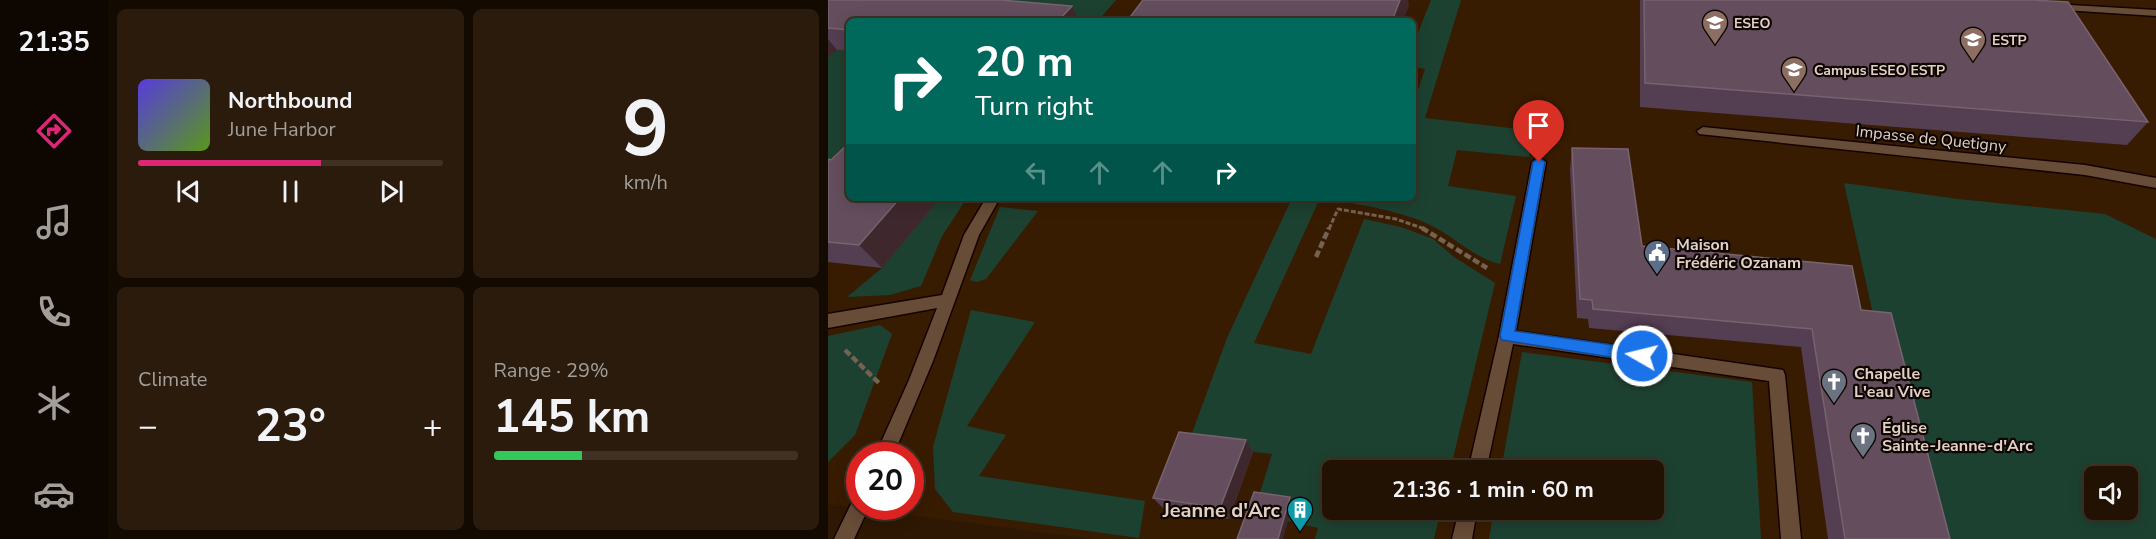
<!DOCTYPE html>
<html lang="en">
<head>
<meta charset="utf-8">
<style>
  :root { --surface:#221203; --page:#2a1b0d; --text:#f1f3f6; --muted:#a29e9a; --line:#3f3225; --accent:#db2777 }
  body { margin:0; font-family:"Nunito Sans",sans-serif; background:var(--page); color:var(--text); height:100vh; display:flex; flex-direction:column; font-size:22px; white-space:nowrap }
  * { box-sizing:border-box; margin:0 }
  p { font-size:20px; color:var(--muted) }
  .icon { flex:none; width:33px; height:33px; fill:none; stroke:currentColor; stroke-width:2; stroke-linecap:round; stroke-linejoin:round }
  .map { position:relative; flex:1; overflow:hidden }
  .side { display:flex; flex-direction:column; gap:9px; padding:9px; background:#130a02; width:720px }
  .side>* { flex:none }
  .top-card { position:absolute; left:18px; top:18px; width:570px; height:183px; border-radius:9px; box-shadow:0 3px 15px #0003,0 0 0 2px var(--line); background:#00695c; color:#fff; overflow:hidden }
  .buttons { position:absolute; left:1256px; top:466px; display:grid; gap:12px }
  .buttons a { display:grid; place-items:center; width:54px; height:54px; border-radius:9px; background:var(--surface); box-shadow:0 3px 15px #0003,0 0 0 2px var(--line); font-size:30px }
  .speed { position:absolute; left:18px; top:442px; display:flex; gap:12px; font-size:30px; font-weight:700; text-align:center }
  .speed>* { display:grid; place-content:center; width:78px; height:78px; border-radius:50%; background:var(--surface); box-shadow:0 3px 15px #0003,0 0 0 2px var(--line); line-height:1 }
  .speed .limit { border:9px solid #d22; background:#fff; color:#111 }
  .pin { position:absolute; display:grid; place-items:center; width:51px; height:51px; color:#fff; margin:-62px -26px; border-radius:50% 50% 50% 0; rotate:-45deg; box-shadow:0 0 6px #0007 }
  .pin .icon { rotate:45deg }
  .me { position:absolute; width:66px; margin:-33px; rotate:278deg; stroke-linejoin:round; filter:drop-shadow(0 0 4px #0008) }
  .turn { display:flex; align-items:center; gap:21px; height:126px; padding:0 30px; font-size:27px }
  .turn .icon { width:78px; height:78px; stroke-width:2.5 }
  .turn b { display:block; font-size:42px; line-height:51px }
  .lanes { display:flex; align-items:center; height:57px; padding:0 30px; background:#0003; justify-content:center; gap:30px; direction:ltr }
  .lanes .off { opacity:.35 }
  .big { font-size:45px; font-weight:700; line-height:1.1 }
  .side .card { flex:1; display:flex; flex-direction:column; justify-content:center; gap:9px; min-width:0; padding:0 21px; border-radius:9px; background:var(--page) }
  .side .dial { align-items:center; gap:0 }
  .dial b { font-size:78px; line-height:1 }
  .song { display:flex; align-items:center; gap:18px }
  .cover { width:72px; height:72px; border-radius:9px; background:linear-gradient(135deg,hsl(250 70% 55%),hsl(90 70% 35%)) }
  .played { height:6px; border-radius:3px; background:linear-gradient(90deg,var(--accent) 60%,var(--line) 60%) }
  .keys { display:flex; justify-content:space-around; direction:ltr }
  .heat { display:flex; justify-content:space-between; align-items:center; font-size:33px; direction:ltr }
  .charge { height:9px; border-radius:4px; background:linear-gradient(90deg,#34c759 29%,var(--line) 0) }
  .side .tiles { flex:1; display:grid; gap:9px; grid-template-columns:repeat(2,1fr) }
  .trip { position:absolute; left:494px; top:460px; width:342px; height:60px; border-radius:9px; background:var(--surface); box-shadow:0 3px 15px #0003,0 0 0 2px var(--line); font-weight:700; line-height:60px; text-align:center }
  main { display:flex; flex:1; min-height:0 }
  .tabs { display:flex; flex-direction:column; width:108px; justify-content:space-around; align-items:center; background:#0e0701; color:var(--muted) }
  .tabs .icon { width:42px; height:42px }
  .tabs .current { color:var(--accent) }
  .tabs b { font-size:27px; color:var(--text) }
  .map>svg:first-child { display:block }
  .built { fill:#381c02; fill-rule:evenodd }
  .green { fill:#1d4131; fill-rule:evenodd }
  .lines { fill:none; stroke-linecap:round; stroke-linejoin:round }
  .lane-casing { stroke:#150300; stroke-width:3 }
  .street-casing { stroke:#150300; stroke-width:3 }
  .path-far1 { stroke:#766252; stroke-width:3; stroke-dasharray:5 2; stroke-linecap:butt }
  .path { stroke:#766252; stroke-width:4.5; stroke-dasharray:7 3; stroke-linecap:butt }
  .lane { fill:#674c38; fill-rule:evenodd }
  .street { fill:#674c38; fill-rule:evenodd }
  .wall { fill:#543e52 }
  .shaded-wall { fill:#3f282d }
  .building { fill:#644e5e; stroke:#77626e; stroke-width:1.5 }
  .route { fill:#1a73e8; stroke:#114b97; stroke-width:1.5 }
  .labels { text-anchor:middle; stroke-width:4.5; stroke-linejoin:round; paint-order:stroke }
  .far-poi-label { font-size:14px; font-weight:bold; fill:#e0d0c5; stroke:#0f0602; text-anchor:start }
  .street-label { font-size:16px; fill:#e0d0c5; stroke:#0f0602 }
  .poi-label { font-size:16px; font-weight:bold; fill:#e0d0c5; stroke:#0f0602; text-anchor:start }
  .near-poi-label { font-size:20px; font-weight:bold; fill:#e0d0c5; stroke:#0f0602; text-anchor:end }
</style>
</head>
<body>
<main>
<nav class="tabs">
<b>21:35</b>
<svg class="icon current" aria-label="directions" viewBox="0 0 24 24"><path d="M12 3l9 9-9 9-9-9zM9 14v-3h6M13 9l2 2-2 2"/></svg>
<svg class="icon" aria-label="music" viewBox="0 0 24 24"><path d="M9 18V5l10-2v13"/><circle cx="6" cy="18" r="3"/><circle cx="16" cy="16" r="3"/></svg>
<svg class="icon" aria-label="phone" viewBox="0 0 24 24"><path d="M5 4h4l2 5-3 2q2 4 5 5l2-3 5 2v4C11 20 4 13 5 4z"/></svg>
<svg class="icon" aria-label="climate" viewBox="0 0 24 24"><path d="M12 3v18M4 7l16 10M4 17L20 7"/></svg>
<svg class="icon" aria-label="car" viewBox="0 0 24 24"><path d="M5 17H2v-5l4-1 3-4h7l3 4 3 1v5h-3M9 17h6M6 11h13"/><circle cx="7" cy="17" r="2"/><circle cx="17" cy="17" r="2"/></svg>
</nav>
<section class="side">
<div class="tiles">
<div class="card">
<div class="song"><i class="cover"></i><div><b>Northbound</b><p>June Harbor</p></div></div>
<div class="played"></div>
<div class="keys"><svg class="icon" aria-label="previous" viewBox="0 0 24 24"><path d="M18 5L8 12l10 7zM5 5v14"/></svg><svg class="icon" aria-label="pause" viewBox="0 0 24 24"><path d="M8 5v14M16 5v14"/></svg><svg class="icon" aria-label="next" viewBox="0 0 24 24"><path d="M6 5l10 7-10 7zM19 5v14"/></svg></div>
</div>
<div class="card dial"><b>9</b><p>km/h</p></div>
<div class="card"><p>Climate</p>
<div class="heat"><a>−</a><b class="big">23°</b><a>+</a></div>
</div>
<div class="card"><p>Range · 29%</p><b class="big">145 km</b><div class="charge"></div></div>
</div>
</section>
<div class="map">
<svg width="1328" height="539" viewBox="0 0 1328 539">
  <rect width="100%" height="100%" fill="#2e1804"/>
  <!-- built -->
  <path class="built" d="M0,0H1328V539H264L0,504ZM21,21H585V198H21ZM32,456H82V507H32ZM504,471H825V510H504ZM1266,477H1299V510H1266Z"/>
  <!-- green -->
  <g class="green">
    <path d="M69,0H288L270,21H161Z"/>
    <path d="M603,0H633L597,118L707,131L701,157L629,150L620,186L688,196L672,264C647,258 630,240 608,228C578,211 531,205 497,198H585V105L597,69L585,67V45Z"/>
    <path d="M9,50L21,51V182L0,180V57Z"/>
    <path d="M1016,183L1130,199L1277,214L1328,239V539H1100L1049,332ZM1266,477H1299V510H1266Z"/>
    <path d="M112,198H139L114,236L93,286L62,295L19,297L54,268Z"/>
    <path d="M464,198H492L426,343L483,354L536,219L573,227L605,239L626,257L667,283L622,471H504V510H613L606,539H487L490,528L460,521L430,499L444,454L360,444L399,338Z"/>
    <path d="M172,207L210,211L158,279L149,282L142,280Z"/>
    <path d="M143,310L207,322L139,426L178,435L151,476L317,501L311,538L125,512L107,489L105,447Z"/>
    <path d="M52,325L64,334L27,435L0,462V336Z"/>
    <path d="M694,352L924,382L933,539H661L666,510H825V471H673Z"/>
  </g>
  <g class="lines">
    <defs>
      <g id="lane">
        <path d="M875,127L1257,165L1328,178V188L1257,175L871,134L869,131Z"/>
        <path d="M711,157L718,162L688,331L955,370L957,375L973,539H953L941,381L685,344L658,471H640L671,336L704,162Z"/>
        <path d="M158,198H172L151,235L105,361L65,456H47L81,380L109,308L0,328V314L114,295L136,235Z"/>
        <path d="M32,498V507H41L26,539H6L25,500Z"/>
        <path d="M631,510H649L644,539H624Z"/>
      </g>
      <path id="street" d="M1225,4L1328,10V16L1221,9V5Z"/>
    </defs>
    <!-- lane casing -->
    <use href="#lane" class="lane-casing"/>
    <!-- street casing -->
    <use href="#street" class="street-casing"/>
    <!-- path-far1 -->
    <path class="path-far1" d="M501,229L510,209L568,219L597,229"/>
    <!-- path -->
    <g class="path">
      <path d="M594,228L659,268"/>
      <path d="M488,257L501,228"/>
      <path d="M17,350L52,384"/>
    </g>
    <!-- lane -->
    <use href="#lane" class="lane"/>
    <!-- street -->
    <use href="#street" class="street"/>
  </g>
  <!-- wall -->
  <g class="wall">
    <path d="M0,0L21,21V51L9,50L0,57Z"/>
    <path d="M812,0H1203L1320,122L1299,145L812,107Z"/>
    <path d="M744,148L814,246L1033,310L1122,539H1000L973,347L761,328L760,319L749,318L742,169Z"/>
    <path d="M0,159L21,198H112L54,268L0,262Z"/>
    <path d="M418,440L425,452L401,519L336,509L325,498Z"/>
  </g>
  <!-- shaded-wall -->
  <g class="shaded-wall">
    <path d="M571,0H580L581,6L575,21H564Z"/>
    <path d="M244,6L251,21H230Z"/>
    <path d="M0,39L9,50L0,57Z"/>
    <path d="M72,198H112L54,268L31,245Z"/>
    <path d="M418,440L425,452L401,519L392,508Z"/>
    <path d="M462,497L465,503L455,539H450Z"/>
  </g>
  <!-- building -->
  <g class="building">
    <path d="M0,0H172L244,6L230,21H21V30L0,28Z"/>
    <path d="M315,0H572L564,21H299Z"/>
    <path d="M816,0H1203L1240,2L1320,122L817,83Z"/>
    <path d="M21,143V198H72L31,245L0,242V159L3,160Z"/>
    <path d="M744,148L800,149L814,246L1024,266L1033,310L1063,313L1122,539H1017L984,329L765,309L764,300L752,299Z"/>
    <path d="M351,432L418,440L392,508L325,498Z"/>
    <path d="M426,492L462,497L450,539H409Z"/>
  </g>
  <!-- route -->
  <path class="route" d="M711,158L717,162L687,331L814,349L819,351L821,356L819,360L814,362L674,340L672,336L705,162Z"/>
  <!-- icons -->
  <defs>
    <symbol id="university-pin" viewBox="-11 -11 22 30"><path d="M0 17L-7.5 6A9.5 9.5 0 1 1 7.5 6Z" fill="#8d6e63" stroke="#0f0602"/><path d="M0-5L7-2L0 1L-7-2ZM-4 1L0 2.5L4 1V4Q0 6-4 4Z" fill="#fff"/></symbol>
    <symbol id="civic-pin" viewBox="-11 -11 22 30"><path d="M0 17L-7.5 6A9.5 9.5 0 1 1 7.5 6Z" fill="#5c6f8a" stroke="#0f0602"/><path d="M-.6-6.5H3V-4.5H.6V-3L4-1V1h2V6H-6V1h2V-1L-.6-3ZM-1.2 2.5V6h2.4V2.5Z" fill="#fff"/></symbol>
    <symbol id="church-pin" viewBox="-11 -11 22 30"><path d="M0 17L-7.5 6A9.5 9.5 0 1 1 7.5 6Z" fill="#6b7280" stroke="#0f0602"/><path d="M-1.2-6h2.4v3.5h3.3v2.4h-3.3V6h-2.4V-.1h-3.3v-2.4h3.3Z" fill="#fff"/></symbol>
    <symbol id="building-pin" viewBox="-11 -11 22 30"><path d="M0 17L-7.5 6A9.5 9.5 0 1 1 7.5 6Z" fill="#0f9aa8" stroke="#0f0602"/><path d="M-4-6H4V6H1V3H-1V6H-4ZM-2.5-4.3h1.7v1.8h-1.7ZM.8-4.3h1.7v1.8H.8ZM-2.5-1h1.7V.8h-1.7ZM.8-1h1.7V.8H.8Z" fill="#fff"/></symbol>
  </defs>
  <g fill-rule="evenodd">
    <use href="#university-pin" x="872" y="8" width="30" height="40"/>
    <use href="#university-pin" x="1130" y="25" width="30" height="40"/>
    <use href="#university-pin" x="951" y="55" width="30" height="40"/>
    <use href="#civic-pin" x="814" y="238" width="30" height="40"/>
    <use href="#church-pin" x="991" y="367" width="30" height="40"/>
    <use href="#church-pin" x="1020" y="421" width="30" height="40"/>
    <use href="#building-pin" x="457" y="495" width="30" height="40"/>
  </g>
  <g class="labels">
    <!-- far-poi labels -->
    <g class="far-poi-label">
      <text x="906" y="28">ESEO</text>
      <text x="1164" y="45">ESTP</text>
      <text x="986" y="75">Campus ESEO ESTP</text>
    </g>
    <!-- street labels -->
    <g class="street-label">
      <text transform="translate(1103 138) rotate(6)" y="6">Impasse de Quetigny</text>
    </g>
    <!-- poi labels -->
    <g class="poi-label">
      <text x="848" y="250">Maison<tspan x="848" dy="18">Frédéric Ozanam</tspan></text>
      <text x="1026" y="379">Chapelle<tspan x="1026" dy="18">L'eau Vive</tspan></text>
      <text x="1054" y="433">Église<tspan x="1054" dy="18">Sainte-Jeanne-d'Arc</tspan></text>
    </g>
    <!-- near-poi labels -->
    <g class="near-poi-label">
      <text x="452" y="517">Jeanne d'Arc</text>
    </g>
  </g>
</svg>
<div class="buttons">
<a><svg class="icon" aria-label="sound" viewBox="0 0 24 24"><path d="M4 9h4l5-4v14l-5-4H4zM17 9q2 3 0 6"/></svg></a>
</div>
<div class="speed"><div class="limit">20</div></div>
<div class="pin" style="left:711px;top:162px;background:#d93025"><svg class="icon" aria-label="arrive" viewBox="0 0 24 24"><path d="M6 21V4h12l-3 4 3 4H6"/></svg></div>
<svg class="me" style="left:814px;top:356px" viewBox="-20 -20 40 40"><circle r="17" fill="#1a73e8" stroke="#fff" stroke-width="3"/><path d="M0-11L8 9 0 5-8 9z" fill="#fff"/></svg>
<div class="trip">21:36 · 1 min · 60 m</div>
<div class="top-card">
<div class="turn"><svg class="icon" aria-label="right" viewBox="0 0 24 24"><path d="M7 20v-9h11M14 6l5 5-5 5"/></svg><div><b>20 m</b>Turn right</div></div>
<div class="lanes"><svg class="icon off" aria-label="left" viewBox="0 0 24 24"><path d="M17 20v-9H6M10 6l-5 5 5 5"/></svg><svg class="icon off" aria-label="ahead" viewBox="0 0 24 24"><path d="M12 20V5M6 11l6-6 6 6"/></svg><svg class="icon off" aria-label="ahead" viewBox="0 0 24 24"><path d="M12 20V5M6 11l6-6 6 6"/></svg><svg class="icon" aria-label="right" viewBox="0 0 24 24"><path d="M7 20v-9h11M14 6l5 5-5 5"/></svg></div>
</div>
</div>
</main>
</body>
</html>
